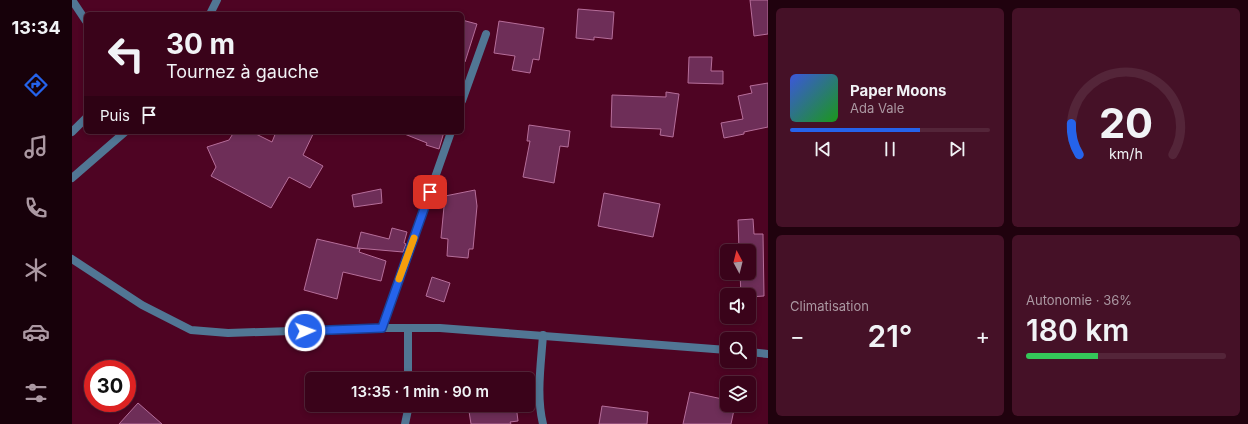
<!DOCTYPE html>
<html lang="fr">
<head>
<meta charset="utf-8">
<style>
  :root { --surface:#3a031a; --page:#451127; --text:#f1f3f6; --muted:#ab98a2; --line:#542539; --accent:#2563eb }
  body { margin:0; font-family:Inter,sans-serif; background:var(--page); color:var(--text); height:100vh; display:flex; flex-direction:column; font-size:15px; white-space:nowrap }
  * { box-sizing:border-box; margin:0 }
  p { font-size:13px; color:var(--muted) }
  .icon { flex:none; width:22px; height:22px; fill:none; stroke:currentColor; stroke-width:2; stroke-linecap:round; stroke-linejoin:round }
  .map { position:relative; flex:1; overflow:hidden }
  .sheet { display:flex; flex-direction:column; gap:8px; padding:8px; background:#20020e; width:480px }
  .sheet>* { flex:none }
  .guide { position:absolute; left:12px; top:12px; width:380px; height:122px; border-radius:6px; box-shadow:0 2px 6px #0003,0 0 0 1px var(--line); background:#3a031a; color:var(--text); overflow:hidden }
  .needle { width:26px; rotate:353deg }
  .buttons { position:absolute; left:648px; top:244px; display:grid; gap:8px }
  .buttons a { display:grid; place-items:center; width:36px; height:36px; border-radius:6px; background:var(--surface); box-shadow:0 2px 6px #0003,0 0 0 1px var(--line); font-size:20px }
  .speed { position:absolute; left:12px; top:360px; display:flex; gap:8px; font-size:20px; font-weight:700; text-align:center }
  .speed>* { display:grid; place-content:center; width:52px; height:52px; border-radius:50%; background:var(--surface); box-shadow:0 2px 6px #0003,0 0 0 1px var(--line); line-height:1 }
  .speed .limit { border:6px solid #d22; background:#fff; color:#111 }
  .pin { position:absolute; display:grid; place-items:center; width:34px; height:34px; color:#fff; margin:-17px; border-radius:8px; box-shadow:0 2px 6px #0006 }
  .me { position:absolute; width:44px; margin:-22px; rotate:88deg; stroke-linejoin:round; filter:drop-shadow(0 0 3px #0008) }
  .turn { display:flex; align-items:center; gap:14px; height:84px; padding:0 16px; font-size:18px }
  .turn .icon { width:52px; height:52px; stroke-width:2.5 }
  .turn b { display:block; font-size:28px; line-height:34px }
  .then { display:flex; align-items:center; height:38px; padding:0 16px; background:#0003; gap:8px; font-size:15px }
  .big { font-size:30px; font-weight:600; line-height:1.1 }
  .sheet .widget { flex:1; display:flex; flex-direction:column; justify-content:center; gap:6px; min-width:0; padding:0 14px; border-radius:6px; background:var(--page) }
  .sheet .dial { align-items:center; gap:0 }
  .dial svg { height:104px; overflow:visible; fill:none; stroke:var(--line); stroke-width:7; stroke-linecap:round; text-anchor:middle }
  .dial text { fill:var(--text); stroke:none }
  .song { display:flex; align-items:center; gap:12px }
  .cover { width:48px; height:48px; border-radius:6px; background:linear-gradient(135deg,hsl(230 70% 55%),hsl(120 70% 35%)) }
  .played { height:4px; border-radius:2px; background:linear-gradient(90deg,var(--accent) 65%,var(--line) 65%) }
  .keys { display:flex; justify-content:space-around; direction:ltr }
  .heat { display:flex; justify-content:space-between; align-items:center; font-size:22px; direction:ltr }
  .charge { height:6px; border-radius:3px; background:linear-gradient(90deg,#34c759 36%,var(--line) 0) }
  .sheet .tiles { flex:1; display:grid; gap:8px; grid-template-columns:repeat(2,1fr) }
  .trip { position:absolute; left:233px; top:372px; width:230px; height:40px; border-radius:6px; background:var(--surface); box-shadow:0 2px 6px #0003,0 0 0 1px var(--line); font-weight:600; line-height:40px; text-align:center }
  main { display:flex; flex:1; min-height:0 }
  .tabs { display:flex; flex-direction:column; width:72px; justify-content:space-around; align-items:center; background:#17010a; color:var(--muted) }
  .tabs .icon { width:28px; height:28px }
  .tabs .active { color:var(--accent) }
  .tabs b { font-size:18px; color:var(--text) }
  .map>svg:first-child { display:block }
  .building { fill:#6e2e58; stroke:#b66e9a }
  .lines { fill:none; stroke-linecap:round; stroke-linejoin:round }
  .minor { stroke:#517694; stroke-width:8 }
  .route-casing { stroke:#184099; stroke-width:10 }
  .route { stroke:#2563eb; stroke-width:7 }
  .slow { stroke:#f59e0b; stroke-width:7 }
</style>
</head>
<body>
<main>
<nav class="tabs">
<b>13:34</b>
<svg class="icon active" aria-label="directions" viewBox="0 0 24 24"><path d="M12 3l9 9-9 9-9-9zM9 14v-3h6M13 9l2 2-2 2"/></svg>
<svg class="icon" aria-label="music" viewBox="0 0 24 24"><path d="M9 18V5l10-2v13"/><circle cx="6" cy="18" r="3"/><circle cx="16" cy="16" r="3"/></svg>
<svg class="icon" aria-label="phone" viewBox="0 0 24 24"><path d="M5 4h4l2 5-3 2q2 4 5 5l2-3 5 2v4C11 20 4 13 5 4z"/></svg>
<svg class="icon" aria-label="climate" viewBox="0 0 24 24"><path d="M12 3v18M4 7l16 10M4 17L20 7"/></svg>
<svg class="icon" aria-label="car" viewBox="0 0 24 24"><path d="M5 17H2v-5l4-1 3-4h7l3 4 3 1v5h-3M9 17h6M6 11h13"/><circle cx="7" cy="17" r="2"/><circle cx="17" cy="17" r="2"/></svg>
<svg class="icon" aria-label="filters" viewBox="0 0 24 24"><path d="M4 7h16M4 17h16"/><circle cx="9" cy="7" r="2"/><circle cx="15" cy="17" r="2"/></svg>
</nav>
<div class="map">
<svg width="696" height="424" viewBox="0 0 696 424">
  <rect width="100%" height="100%" fill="#4e0423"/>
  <!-- building -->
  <g class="building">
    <path d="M678,0H696V34L682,36Z"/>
    <path d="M506,9L542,12L540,39L522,37V40L504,38Z"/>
    <path d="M390,20L405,24L393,62H390Z"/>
    <path d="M427,21L472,28L467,60L461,59L458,73L440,70L443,56L422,53Z"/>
    <path d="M617,57H640L639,71H651V84L616,83Z"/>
    <path d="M696,83V127L672,132V134L652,138L649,123L671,119L666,96L680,93L678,86Z"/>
    <path d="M594,92L607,94L601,137L588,135L589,129L539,127L540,95L594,97Z"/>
    <path d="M457,125L498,131L496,147L488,146L482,183L451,177L458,141H455Z"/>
    <path d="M162,132H180L200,142L204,132H242L231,155L251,166L238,188L217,177L199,208L139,176L144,167L135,147L157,140Z"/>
    <path d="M330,132H372L367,149L354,145L355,143L330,133Z"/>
    <path d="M309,189L310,203L282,207L280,195Z"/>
    <path d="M403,190L405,206L401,249H397L396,258L375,256L376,239L369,238L373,196Z"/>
    <path d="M532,193L588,204L581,237L526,226Z"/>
    <path d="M681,219L682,234H691L692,296L677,297V295H669L668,273H677V251H667L666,220Z"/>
    <path d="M320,228L335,232L332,243L334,244L331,252L285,248L289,232L317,239Z"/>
    <path d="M245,239L288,249L287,252L314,261L309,281L271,272L265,299L232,290Z"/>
    <path d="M360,277L378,283L372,302L354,296Z"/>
    <path d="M618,392L655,400V405H663L659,424H611Z"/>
    <path d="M66,403L90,424H47Z"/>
    <path d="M396,405H444L446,421L438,422L439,424H399Z"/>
    <path d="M530,406L576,412L575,424H527Z"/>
  </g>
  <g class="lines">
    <!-- minor -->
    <g class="minor">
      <path d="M0,0L14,21"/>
      <path d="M138,14L145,0"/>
      <path d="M390,101L414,34"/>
      <path d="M0,132L14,118"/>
      <path d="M0,178L53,132"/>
      <path d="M0,259L70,305L119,330L156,333L310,328H368L655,350"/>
      <path d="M310,328L379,132"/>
      <path d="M336,328V379"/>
      <path d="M471,335C469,364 464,396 471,424"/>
      <path d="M677,352L696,354"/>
      <path d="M333,424L337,405"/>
    </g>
  </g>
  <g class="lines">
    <defs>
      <path id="route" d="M233,331L310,328L358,192"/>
    </defs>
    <!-- route casing -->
    <use href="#route" class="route-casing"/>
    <!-- route -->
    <use href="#route" class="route"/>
    <!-- slow -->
    <path class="slow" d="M327,279L342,238"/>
  </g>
</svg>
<div class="buttons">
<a><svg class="needle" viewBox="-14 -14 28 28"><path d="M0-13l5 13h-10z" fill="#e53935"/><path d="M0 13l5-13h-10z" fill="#ab98a2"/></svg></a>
<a><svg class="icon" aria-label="sound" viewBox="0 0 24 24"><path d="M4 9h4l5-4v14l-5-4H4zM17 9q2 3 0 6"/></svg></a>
<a><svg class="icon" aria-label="search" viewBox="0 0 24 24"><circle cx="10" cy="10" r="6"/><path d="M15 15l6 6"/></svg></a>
<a><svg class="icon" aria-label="layers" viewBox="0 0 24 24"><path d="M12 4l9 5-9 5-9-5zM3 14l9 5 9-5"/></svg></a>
</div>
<div class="speed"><div class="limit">30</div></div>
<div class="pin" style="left:358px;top:192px;background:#d93025"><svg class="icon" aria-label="arrive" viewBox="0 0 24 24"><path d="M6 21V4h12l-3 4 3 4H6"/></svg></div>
<svg class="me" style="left:233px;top:331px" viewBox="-20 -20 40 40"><circle r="17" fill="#2563eb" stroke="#fff" stroke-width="3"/><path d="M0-11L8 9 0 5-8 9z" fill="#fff"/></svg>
<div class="trip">13:35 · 1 min · 90 m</div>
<div class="guide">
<div class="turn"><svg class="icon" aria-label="left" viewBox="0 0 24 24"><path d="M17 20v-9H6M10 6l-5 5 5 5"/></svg><div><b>30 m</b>Tournez à gauche</div></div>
<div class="then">Puis<svg class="icon" aria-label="arrive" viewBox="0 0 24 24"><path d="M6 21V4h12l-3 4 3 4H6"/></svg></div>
</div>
</div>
<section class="sheet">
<div class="tiles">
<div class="widget">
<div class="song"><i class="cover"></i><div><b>Paper Moons</b><p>Ada Vale</p></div></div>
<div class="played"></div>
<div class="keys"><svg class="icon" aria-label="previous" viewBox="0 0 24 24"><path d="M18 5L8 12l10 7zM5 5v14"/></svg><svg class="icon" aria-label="pause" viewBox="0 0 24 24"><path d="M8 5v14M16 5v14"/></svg><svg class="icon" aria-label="next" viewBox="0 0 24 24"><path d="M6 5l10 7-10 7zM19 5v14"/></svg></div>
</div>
<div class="widget dial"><svg viewBox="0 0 100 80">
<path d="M14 69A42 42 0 1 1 86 69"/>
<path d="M14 69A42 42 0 0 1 8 45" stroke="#2563eb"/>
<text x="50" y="56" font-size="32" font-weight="700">20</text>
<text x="50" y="72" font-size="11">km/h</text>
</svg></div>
<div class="widget"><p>Climatisation</p>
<div class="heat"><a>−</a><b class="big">21°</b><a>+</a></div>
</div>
<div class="widget"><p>Autonomie · 36%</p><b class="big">180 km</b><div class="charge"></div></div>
</div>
</section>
</main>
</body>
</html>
